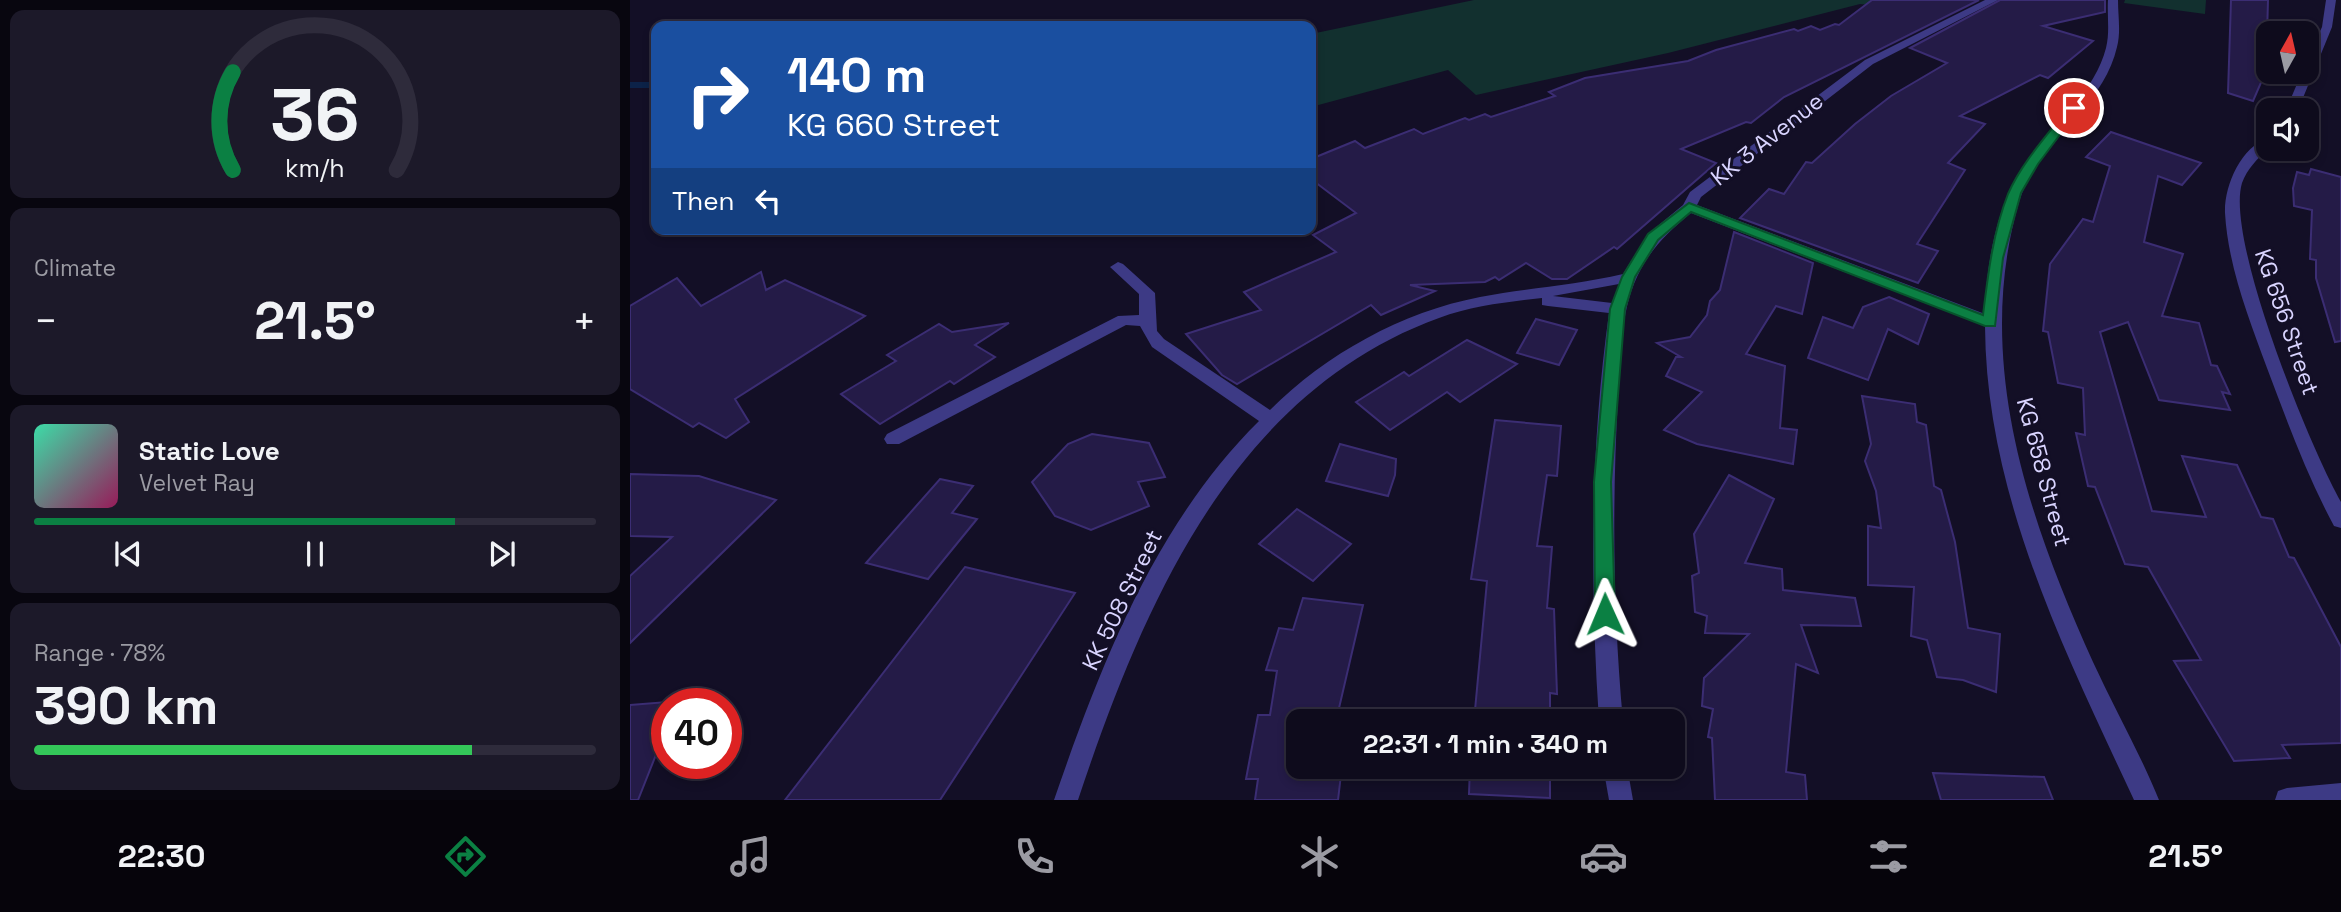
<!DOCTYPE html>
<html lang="en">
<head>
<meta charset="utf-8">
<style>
  :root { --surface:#0e0b1c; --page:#1c1929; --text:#f1f3f6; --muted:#9b9ba3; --line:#2e2b3b; --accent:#0b8043 }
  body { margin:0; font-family:"Space Grotesk",sans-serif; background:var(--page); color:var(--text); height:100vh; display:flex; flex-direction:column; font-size:26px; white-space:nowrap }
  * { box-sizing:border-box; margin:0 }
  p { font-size:23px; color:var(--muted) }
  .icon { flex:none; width:38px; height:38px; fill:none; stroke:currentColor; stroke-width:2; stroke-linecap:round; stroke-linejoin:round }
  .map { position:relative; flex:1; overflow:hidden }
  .details { display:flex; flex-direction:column; gap:10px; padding:10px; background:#08060f; width:630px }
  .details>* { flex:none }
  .guide { position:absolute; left:21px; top:21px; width:665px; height:214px; border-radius:14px; box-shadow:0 4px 10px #0003,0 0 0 2px var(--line); background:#1a4fa0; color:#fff; overflow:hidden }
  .needle { width:46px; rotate:8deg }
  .controls { position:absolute; left:1626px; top:21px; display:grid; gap:14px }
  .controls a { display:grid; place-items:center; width:63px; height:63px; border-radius:14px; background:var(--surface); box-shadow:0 4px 10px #0003,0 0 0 2px var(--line); font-size:35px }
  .speed { position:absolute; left:21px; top:688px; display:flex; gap:14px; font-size:35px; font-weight:700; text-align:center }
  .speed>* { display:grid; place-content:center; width:91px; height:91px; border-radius:50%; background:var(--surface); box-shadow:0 4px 10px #0003,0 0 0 2px var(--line); line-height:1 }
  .speed .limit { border:10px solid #d22; background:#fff; color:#111 }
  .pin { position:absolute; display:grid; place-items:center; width:60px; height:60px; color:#fff; margin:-30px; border:4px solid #fff; border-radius:50%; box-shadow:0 2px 7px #0007 }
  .me { position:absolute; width:77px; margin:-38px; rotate:359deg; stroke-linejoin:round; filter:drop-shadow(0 0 5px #0008) }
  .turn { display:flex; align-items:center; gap:24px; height:147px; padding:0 21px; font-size:32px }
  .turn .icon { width:91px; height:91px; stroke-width:2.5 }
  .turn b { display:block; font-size:49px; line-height:60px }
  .then { display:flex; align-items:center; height:66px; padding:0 21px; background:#0003; gap:14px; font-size:26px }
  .big { font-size:52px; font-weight:700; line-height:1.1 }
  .details .widget { flex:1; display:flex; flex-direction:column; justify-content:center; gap:10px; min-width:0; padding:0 24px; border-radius:14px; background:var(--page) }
  .details .dial { align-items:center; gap:0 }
  .dial svg { height:182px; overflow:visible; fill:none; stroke:var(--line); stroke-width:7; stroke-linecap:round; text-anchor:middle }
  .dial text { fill:var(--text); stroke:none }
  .song { display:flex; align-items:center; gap:21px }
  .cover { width:84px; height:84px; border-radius:10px; background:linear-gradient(135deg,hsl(160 70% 55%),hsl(330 70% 35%)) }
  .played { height:7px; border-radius:4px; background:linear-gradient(90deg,var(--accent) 75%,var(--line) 75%) }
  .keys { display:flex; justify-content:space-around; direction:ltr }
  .heat { display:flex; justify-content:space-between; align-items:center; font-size:38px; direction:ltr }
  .charge { height:10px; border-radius:5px; background:linear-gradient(90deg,#34c759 78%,var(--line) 0) }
  .trip { position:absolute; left:656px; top:709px; width:399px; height:70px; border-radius:14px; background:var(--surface); box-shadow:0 4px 10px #0003,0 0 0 2px var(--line); font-weight:700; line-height:70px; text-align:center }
  .dock { display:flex; height:112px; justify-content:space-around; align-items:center; background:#06040b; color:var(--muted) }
  .dock .icon { width:49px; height:49px }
  .dock .selected { color:var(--accent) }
  .dock b { font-size:32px; color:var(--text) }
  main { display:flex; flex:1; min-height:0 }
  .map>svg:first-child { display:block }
  .green { fill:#12302f }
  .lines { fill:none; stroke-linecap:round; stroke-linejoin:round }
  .stream { stroke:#0c2248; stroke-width:6 }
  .building { fill:#241b47; stroke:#3b2d73; stroke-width:2 }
  .minor { fill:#3d3a85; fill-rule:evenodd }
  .route { fill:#0b8043; stroke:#07532c; stroke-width:2 }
  .labels { text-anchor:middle; stroke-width:6; stroke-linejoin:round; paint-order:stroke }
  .street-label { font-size:23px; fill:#d9d4ff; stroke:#130f26 }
</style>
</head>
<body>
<main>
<section class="details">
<div class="widget dial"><svg viewBox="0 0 100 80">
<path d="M14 69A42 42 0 1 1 86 69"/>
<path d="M14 69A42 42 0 0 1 14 26" stroke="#0b8043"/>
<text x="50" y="56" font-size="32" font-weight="700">36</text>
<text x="50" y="72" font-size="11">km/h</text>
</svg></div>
<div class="widget"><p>Climate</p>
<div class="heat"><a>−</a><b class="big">21.5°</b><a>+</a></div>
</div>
<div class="widget">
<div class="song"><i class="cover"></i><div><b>Static Love</b><p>Velvet Ray</p></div></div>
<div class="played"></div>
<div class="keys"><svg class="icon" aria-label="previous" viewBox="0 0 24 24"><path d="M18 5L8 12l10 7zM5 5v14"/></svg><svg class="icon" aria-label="pause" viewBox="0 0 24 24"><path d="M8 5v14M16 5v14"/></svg><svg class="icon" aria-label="next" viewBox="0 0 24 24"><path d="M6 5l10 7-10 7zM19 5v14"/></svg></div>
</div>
<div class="widget"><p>Range · 78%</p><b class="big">390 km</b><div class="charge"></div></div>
</section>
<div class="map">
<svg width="1711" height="800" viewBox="0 0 1711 800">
  <rect width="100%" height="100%" fill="#130f26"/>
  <!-- green -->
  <g class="green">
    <path d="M844,0H1284L1257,7L1230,4L1038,53L846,95L818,70L681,107V34Z"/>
    <path d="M1495,0H1576L1575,14L1494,3Z"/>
  </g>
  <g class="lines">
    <!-- stream -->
    <path class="stream" d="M0,85H26"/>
  </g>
  <!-- building -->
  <g class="building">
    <path d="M1242,0H1349L1154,97L1121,123L1116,122L1051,149L1086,163L987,249L984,247L937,279H922L896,263L869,280L865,277L855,282L780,285L805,291L751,315L741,305L607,384L592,375L556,334L631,310L614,292L706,252L683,235L726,213L681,179V159L725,141L735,148L784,129L793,134L835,118L839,120L855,114L861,117L925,96L919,92L955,78L1058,61L1086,50L1164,29L1168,31L1181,26L1190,30L1205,24L1209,25Z"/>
    <path d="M1370,0H1475V12L1413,26L1463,41L1418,78L1410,75L1330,116L1355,124L1318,163L1335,170L1287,244L1308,251L1288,283L1110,218L1139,189L1154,194L1176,162L1182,163L1225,124L1261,96L1317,63L1280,48Z"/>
    <path d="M1601,0H1638L1636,71L1623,101L1598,93Z"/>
    <path d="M1481,132L1571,163L1552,185L1528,176L1514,242L1553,254L1532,316L1569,323L1581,365L1587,366L1600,394L1592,392L1600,410L1529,400L1498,322L1470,332L1522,511L1576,517L1552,456L1607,465L1631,517L1643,519L1659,557L1664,558L1711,647V743L1652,745L1660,758L1604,761L1544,661L1571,660L1518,567L1495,564L1465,487L1458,486L1446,433L1455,435L1453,388L1428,383L1418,332L1413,331L1420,264L1453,219L1463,222L1480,166L1456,157Z"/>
    <path d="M1681,169L1711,177V341L1705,342L1686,278V260L1680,259L1682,210L1664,206L1663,188L1667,172L1679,175Z"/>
    <path d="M1104,232L1183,263L1172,314L1146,306L1116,354L1155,366L1150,428L1167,430L1163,464L1067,444L1034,430L1072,392L1036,376L1046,357H1051L1027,343L1060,337L1077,315L1080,301L1090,290Z"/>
    <path d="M131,272L136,290L155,280L235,316L105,399L119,422L96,438L69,423L63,427L0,389V306L47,278L71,306Z"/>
    <path d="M1259,297L1299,314L1288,344L1258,329L1238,380L1178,358L1193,317L1223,328L1233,307Z"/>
    <path d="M906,319L947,330L929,365L887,353Z"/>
    <path d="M379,323L345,345L365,357L324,384L320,381L250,424L211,394L266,361L257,355L309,324L322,332Z"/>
    <path d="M837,340L887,364L830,402L817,392L760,430L726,402L774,372L779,376Z"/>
    <path d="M1232,396L1285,404L1287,422L1296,425L1304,486L1311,490L1325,542L1338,628L1370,634L1366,692L1333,680L1307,677L1297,640L1281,636L1284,587L1238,585V526L1251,528L1246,491L1235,461L1241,444Z"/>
    <path d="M865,420L931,426L927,476L917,475L907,546L922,547L917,608L924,609L927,694L920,693V721H844L857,581L841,579Z"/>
    <path d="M462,434L519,443L535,477L508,482L519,506L461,530L425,516L402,482L438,444Z"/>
    <path d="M710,444L766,459L765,475L758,496L696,481Z"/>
    <path d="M0,474L69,476L146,500L0,643V576L42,537L0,536Z"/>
    <path d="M1099,475L1144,499L1115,563L1152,569L1153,590L1225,598L1231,626L1171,625L1188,673L1166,664L1156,772L1175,775L1177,800H1085L1082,738L1078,737L1083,709L1072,706L1074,678L1119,634L1075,633L1077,616L1065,612L1062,576L1069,573L1064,534Z"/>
    <path d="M310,479L343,486L322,513L347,519L298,579L236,563Z"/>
    <path d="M667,509L721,544L683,581L629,544Z"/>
    <path d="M335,567L445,593L310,800H155Z"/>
    <path d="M673,598L733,605L706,721H668V766H712L708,800H625L628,779H616L628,715H640L647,671L636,670L649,628L663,630Z"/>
    <path d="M37,702V727L8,800H0V705Z"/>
    <path d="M840,766H920V798L839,794Z"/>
    <path d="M1303,773L1414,777L1423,800H1311Z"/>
  </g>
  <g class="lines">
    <!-- minor -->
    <g class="minor">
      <path d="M1355,0H1368L1243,64L1071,197L1067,205L1355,314C1355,273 1366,210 1388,175C1414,132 1463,98 1476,48C1480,32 1477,16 1478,0H1488C1488,16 1491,32 1487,47C1473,109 1406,143 1389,202C1343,360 1398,518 1463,662C1484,708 1510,753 1529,800H1504C1434,650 1356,495 1355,326L1061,213C1038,232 1020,249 1007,277C990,313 991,357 988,397C982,505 983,613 993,721H969C960,586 960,448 979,313L918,306L912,305V298C877,302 842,306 809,318C602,393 512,608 448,800H424C471,664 525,524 629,421L522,347L510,326L496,325L269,444H257L254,439L257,434L488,316L509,315V294L480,267L488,262L493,264L525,293L527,331L534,339L640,410C696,354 772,312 850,297C898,288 946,285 993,274L1018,234L1053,205L1060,192L1235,60ZM989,284L982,303L923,296Z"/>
      <path d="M1696,0H1706L1702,27L1668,110H1656L1672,72H1676V62L1692,27Z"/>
      <path d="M1638,138V149C1628,158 1617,169 1612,183C1595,239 1680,448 1711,502V528L1704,526C1677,476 1657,421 1637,368C1619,319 1598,266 1595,213C1594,186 1611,147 1638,138Z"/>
      <path d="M973,766H997L1003,800H979Z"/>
      <path d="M1711,783V800H1645L1648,791L1657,788Z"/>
    </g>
  </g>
  <!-- route -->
  <path class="route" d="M1440,106L1450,108L1408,164L1391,193L1373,258L1365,326H1355L1061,212L1028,240L1005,277L995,309L981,482L985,614L982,620L975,622L968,620L965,614L964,482L980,309L992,277L1018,234L1059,203L1353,315C1358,274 1363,232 1378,194C1392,162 1419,133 1440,106Z"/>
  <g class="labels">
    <!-- street labels -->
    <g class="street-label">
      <text transform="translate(1137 139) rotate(-38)" y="8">KK 3 Avenue</text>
      <text transform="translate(1657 322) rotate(71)" y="8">KG 656 Street</text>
      <text transform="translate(1414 472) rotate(75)" y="8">KG 658 Street</text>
      <text transform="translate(492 600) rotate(-64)" y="8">KK 508 Street</text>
    </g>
  </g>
</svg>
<div class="controls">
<a><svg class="needle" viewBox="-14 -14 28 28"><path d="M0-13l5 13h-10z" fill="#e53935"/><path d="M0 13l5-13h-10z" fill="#9b9ba3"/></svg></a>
<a><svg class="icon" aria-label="sound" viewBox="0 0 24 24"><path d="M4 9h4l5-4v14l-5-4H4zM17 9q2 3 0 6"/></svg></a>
</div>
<div class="speed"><div class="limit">40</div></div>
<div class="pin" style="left:1444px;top:108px;background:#d93025"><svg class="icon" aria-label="arrive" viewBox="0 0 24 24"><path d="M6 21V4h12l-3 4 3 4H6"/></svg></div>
<svg class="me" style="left:975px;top:614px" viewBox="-20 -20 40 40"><path d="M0-17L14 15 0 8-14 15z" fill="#0b8043" stroke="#fff" stroke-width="4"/></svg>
<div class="trip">22:31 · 1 min · 340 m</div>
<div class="guide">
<div class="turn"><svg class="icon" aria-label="right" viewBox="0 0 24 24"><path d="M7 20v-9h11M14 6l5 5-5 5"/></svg><div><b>140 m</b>KG 660 Street</div></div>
<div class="then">Then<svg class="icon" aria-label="left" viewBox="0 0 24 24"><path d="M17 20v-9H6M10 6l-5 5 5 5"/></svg></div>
</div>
</div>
</main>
<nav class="dock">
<b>22:30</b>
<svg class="icon selected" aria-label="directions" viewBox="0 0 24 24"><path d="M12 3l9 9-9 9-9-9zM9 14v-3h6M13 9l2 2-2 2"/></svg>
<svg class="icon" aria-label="music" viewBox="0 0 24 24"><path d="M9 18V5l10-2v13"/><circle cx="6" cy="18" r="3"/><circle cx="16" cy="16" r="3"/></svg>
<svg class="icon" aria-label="phone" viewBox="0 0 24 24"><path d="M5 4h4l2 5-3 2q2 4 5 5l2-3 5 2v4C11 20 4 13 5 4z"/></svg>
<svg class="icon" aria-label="climate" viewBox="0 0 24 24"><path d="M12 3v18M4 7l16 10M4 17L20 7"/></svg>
<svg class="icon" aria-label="car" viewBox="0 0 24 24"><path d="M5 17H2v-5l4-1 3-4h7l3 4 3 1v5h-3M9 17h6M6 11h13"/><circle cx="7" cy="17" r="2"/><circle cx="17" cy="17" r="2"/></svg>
<svg class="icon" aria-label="filters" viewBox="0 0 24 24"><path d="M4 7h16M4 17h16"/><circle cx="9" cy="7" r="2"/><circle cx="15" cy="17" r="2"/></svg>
<b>21.5°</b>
</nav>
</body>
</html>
